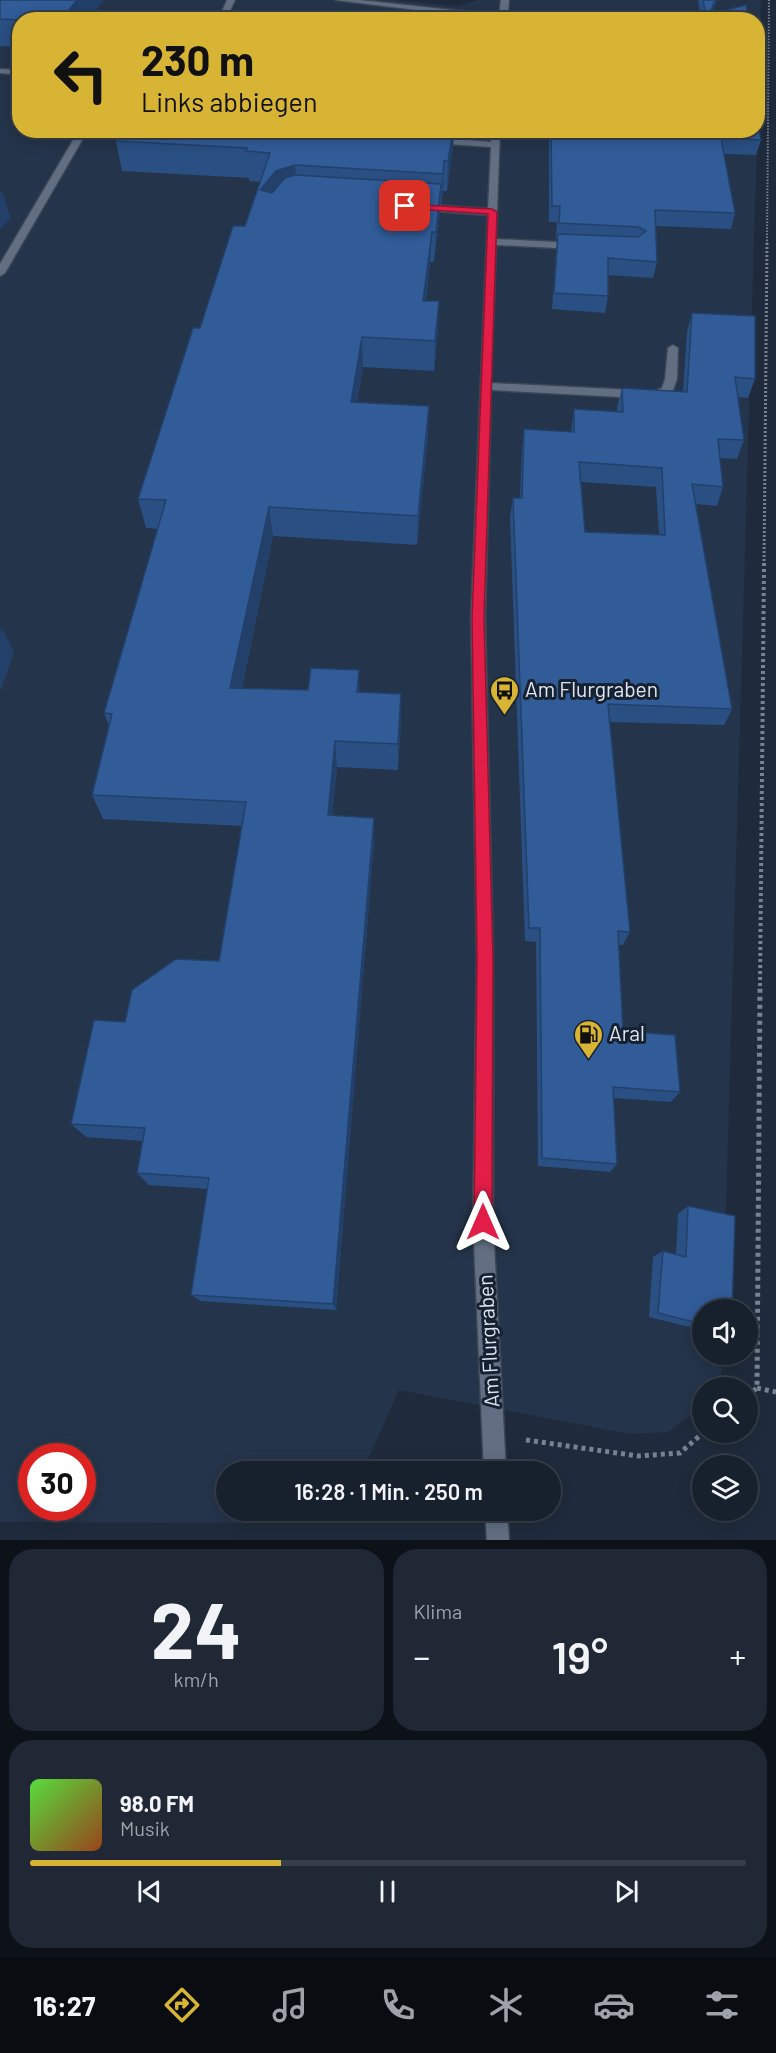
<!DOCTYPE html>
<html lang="de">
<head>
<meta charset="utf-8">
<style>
  :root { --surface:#17202d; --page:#202835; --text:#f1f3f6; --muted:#9ea3aa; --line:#363e49; --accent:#d8b434 }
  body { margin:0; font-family:Barlow,sans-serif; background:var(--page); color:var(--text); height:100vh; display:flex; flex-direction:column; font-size:22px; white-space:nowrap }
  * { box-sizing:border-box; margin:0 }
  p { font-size:20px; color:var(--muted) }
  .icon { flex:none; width:33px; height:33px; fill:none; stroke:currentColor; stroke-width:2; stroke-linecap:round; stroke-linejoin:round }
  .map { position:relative; height:1540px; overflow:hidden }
  .side { display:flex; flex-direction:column; gap:9px; padding:9px; background:#0d1219; flex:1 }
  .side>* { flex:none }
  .banner { position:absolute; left:12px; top:12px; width:753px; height:126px; border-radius:24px; box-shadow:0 3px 15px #0003,0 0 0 2px var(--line); background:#d8b434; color:#111; overflow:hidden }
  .fabs { position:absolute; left:692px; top:1299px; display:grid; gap:12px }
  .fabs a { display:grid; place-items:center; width:66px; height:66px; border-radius:50%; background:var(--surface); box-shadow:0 3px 15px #0003,0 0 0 2px var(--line); font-size:30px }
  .speed { position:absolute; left:18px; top:1443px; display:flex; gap:12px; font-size:30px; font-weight:700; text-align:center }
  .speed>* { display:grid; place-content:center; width:78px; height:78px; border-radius:50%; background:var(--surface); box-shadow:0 3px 15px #0003,0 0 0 2px var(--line); line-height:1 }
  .speed .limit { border:9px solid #d22; background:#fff; color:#111 }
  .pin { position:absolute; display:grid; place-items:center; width:51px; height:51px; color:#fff; margin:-26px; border-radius:12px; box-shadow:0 3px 9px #0006 }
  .me { position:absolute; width:66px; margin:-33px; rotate:0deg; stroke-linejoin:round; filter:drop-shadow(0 0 4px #0008) }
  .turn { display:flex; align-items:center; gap:21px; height:126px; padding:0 30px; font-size:27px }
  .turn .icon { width:78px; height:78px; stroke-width:2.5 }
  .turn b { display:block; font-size:42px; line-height:51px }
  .big { font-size:45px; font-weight:600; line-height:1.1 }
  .side .tile { flex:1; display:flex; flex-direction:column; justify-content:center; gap:9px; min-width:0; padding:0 21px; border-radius:24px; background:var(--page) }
  .side .dial { align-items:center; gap:0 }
  .dial b { font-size:78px; line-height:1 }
  .song { display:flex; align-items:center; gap:18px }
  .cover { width:72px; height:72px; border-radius:9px; background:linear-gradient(135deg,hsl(110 70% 55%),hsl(20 70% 35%)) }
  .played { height:6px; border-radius:3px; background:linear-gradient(90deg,var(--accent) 35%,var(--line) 35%) }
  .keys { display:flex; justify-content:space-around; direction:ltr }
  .heat { display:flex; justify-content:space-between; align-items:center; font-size:33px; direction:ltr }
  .side .tiles { flex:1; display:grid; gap:9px; grid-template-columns:1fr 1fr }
  .tile:last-child { grid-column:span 2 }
  .trip { position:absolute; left:216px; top:1461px; width:345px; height:60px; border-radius:30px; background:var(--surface); box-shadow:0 3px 15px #0003,0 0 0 2px var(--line); font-weight:600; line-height:60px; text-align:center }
  .dock { display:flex; height:96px; justify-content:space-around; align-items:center; background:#090d12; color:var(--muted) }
  .dock .icon { width:42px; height:42px }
  .dock .active { color:var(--accent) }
  .dock b { font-size:27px; color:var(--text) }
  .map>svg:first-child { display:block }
  .built { fill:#24344a; fill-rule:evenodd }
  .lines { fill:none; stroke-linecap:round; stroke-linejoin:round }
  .minor-casing { stroke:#3b4654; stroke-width:3 }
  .path-far3 { stroke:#788291; stroke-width:2; stroke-dasharray:1.5 1.5; stroke-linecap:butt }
  .path-far2 { stroke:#788291; stroke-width:3; stroke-dasharray:2 2; stroke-linecap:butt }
  .path-far1 { stroke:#788291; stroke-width:4; stroke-dasharray:3 3; stroke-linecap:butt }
  .path { stroke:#788291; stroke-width:5; stroke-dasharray:4 4; stroke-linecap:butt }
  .minor { fill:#626f83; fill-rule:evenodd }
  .wall { fill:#2a4f83; fill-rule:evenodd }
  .shaded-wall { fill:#22406a }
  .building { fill:#315c98; stroke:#22406a; stroke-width:1.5; fill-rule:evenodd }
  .route { fill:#e11d48; stroke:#92132f; stroke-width:1.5 }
  .labels { text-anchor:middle; stroke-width:6; stroke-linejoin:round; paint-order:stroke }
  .poi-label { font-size:21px; fill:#dee6f2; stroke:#162131; text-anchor:start }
  .street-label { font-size:21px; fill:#dee6f2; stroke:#162131 }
</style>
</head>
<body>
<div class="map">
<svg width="776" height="1540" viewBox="0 0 776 1540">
  <rect width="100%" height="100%" fill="#1f2b3c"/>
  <!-- built -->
  <path class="built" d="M0,0H395L458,6L478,0H761L723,1309L702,1310V1354L722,1355L721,1387L702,1388V1406L668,1432L630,1434L399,1390L363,1471L226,1472V1510L295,1511L268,1523L0,1522ZM20,20H758V130H20ZM32,1456H82V1508H32Z"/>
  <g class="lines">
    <defs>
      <g id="minor">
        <path d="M227,0H235L226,20H218Z"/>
        <path d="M335,0H360L499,15L501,0H509L508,13L559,20L507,18L496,20Z"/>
        <path d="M0,69L20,70V75L0,73Z"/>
        <path d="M79,130H88L5,273L0,276V264Z"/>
        <path d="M492,130H500L496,239L575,243L580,246L575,249L496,245L491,383L655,391L662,388L665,379L668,348L673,345L678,348L677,379L673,390L657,399L491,390L485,617L493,959V1222L506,1472H484L473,1222L477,959L471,617L488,215L420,210L415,207L420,204L488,209L491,147L433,143L429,140L433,137L491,142Z"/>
        <path d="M485,1510H507L509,1540H487Z"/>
      </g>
    </defs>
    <!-- minor casing -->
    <use href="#minor" class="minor-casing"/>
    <!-- path-far3 -->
    <path class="path-far3" d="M767,244L769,0"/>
    <!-- path-far2 -->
    <path class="path-far2" d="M764,565L767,243"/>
    <!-- path-far1 -->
    <path class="path-far1" d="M760,986L764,563"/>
    <!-- path -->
    <g class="path">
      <path d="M757,1388L776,1392"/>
      <path d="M747,1396L757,1388L760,985"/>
      <path d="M526,1440L638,1456L680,1453L704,1432"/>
    </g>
    <!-- minor -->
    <use href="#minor" class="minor"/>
  </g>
  <!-- wall -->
  <g class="wall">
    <path d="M0,0L20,20V47L0,46Z"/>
    <path d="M698,0H717L712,14L749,20H701Z"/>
    <path d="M758,68L762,91L758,105Z"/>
    <path d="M121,130H455L454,137L447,191H443L441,204L434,262H430L426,301L438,332L434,371L363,367L357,403L428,437L417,545L273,536L242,688L360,692L401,721L398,770L337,767L332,816L374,842L336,1310L201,1301L191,1295L207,1189L149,1185L137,1173L143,1141L86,1137L71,1124L125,1022L219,961L242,826L103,819L92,795L109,726L104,713L158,529L146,528L138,499L200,328L245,226L260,182L249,181V178L122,171L116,141Z"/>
    <path d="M549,130H758L761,140L756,155L724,154L735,213L731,229L656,226L657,262L653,278L608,275V296L605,313L552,309L557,239H556L557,222H549Z"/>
    <path d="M692,313L755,379L748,398L738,397L744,440L737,459L720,458L723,487L717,506L696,504L732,709L724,725L609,722L630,932L623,945H618L623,1031L680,1092L671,1102L613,1098L617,1164L610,1172L538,1166L536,942L525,941L510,517L513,498H520L522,448L524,429L571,432L574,409L617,412V407L622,388L683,392L687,332ZM581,482L656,487L659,534L585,532Z"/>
    <path d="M688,1206L702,1310V1330L649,1317L653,1257L663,1251L676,1254L678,1214Z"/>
  </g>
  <!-- shaded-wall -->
  <g class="shaded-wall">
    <path d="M77,0H104L89,20H61Z"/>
    <path d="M715,0H717L710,20H709Z"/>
    <path d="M453,130H454L453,147L447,191L448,161Z"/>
    <path d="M444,161L443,191L441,204L443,174Z"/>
    <path d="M295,165L297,195L278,201L260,190L276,171Z"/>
    <path d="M441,184L440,214L434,262L436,232Z"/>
    <path d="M2,190L11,218L0,229V192Z"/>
    <path d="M432,232L430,262L422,331L423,301Z"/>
    <path d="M439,301L438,332L434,371L435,341Z"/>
    <path d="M362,337L363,367L352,432L351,402Z"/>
    <path d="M429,406L428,437L417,545L418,516Z"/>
    <path d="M269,507L273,536L236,715L230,688Z"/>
    <path d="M2,627L14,653L0,692V631Z"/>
    <path d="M359,670L360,698L357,692Z"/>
    <path d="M401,694V721L398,770V744Z"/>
    <path d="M335,741L337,767L330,839L328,815Z"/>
    <path d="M374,818V842L336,1310L333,1304Z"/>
  </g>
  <!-- building -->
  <g class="building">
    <path d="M0,0H77L61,20H20L0,19Z"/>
    <path d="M703,0H715L710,14L746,5L749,20H707Z"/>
    <path d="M758,68L762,91H758Z"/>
    <path d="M758,125L761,140L721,138L735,213L655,210L657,262L608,258V296L554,293L558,234L638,237L646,231L638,227L559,223L560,206H552L551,130H758Z"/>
    <path d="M121,130H453L448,161H444L443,174L295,165L276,171L260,190L272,193L285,178L295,175L441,184L436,232H432L423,301H439L435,341L362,337L351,402L429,406L418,516L269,507L230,688L308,690L311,668L359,670L357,692L401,694L398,744L335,741L328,815L374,818L333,1304L191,1295L209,1178L137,1173L145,1128L71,1124L94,1020L125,1022L132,990L176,959L219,961L246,802L92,795L112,714L104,713L166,500L138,499L193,328H200L233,226H245L270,153L246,151L247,148L116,141Z"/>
    <path d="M692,313L755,316V379L735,377L744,440L718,439L723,487L692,484L732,709L608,704L630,932L618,931L623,1031L675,1035L680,1092L613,1087L617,1164L542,1158L540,928H529L513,498H522L524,429L574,432V409L623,412L622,388L687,392ZM579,462L662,468L665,535L585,532Z"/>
    <path d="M688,1206L735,1216L732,1310H702V1324L658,1313L663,1251L686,1257Z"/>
  </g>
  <!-- route -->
  <path class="route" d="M405,204L492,209L497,212L484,617L493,959L492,1222L489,1228L483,1231L477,1228L474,1222L477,959L472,617L488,214L402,208L401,206Z"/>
  <!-- icons -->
  <defs>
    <symbol id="bus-pin" viewBox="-11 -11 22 30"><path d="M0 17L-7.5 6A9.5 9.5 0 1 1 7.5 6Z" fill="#d8b434" stroke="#162131"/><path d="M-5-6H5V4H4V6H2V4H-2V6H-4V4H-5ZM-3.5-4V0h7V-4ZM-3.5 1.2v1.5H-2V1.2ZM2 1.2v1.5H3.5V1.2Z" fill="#111"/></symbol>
    <symbol id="fuel-pin" viewBox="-11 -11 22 30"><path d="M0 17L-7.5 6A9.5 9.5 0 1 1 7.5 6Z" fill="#d8b434" stroke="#162131"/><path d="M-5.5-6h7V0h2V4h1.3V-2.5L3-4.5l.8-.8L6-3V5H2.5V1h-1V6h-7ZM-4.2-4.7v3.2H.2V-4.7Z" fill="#111"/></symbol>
  </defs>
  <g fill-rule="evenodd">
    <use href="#bus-pin" x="488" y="674" width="33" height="45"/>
    <use href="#fuel-pin" x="572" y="1018" width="33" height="45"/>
  </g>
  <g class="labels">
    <!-- poi labels -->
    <g class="poi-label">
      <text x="525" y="697">Am Flurgraben</text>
      <text x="609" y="1041">Aral</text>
    </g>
    <!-- street labels -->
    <g class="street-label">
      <text transform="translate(489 1341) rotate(-93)" y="7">Am Flurgraben</text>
    </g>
  </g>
</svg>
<div class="fabs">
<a><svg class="icon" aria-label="sound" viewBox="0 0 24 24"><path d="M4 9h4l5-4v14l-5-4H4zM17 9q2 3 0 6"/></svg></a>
<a><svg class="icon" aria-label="search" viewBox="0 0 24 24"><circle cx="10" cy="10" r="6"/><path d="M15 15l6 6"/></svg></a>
<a><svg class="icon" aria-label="layers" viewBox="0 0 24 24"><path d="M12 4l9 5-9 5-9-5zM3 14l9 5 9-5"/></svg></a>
</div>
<div class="speed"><div class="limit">30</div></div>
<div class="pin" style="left:405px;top:206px;background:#d93025"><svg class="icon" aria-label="arrive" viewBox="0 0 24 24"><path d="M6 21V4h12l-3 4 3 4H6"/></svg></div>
<svg class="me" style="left:483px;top:1222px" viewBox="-20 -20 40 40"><path d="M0-17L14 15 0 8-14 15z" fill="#e11d48" stroke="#fff" stroke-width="4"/></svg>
<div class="trip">16:28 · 1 Min. · 250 m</div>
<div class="banner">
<div class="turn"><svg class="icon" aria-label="left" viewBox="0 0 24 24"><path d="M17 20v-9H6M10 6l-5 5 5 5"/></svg><div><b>230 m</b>Links abbiegen</div></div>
</div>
</div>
<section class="side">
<div class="tiles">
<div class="tile dial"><b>24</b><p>km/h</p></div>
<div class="tile"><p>Klima</p>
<div class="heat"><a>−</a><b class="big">19°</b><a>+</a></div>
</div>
<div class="tile">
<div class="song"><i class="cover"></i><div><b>98.0 FM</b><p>Musik</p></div></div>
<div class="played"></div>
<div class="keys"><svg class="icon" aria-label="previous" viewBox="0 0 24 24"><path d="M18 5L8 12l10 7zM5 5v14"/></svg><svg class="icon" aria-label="pause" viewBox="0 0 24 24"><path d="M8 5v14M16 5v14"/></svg><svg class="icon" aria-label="next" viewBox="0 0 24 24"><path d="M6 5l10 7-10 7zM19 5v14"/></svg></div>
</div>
</div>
</section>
<nav class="dock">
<b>16:27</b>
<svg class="icon active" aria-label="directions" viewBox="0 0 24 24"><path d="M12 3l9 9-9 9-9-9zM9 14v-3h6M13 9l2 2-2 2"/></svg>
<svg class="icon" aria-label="music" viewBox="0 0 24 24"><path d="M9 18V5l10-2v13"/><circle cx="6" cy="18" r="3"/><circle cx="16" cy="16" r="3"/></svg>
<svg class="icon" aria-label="phone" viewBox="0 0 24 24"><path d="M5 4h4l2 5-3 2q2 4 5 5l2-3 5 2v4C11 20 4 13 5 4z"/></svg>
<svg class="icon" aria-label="climate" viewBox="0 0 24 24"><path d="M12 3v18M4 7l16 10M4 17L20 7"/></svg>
<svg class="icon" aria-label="car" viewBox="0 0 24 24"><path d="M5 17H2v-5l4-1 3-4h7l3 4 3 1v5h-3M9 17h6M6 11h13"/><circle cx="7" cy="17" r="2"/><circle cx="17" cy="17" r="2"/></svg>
<svg class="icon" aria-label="filters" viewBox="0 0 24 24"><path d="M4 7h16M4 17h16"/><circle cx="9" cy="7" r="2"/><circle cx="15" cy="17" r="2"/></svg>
</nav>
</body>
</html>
